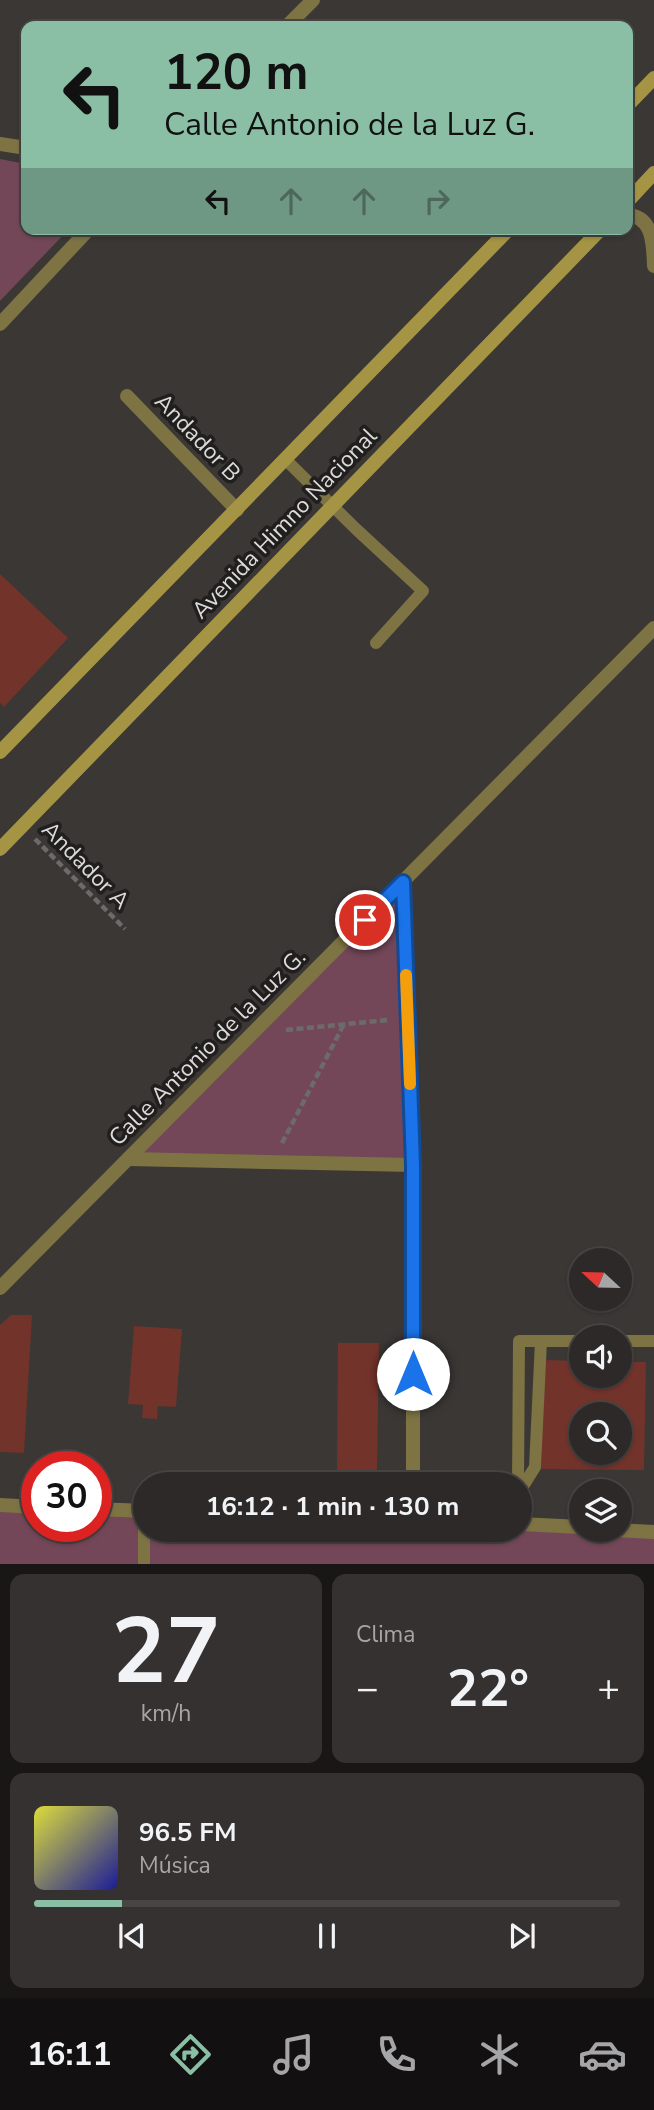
<!DOCTYPE html>
<html lang="es">
<head>
<meta charset="utf-8">
<style>
  :root { --surface:#2c2928; --page:#343130; --text:#f1f3f6; --muted:#a6a6a8; --line:#484545; --accent:#8abfa5 }
  body { margin:0; font-family:"Nunito Sans",sans-serif; background:var(--page); color:var(--text); height:100vh; display:flex; flex-direction:column; font-size:26px; white-space:nowrap }
  * { box-sizing:border-box; margin:0 }
  p { font-size:23px; color:var(--muted) }
  .icon { flex:none; width:38px; height:38px; fill:none; stroke:currentColor; stroke-width:2; stroke-linecap:round; stroke-linejoin:round }
  .map { position:relative; height:1564px; overflow:hidden }
  .details { display:flex; flex-direction:column; gap:10px; padding:10px; background:#181716; flex:1 }
  .details>* { flex:none }
  .banner { position:absolute; left:21px; top:21px; width:612px; height:214px; border-radius:14px; box-shadow:0 2px 5px #0004,0 0 0 2px var(--line); background:#8abfa5; color:#111; overflow:hidden }
  .needle { width:46px; rotate:292deg }
  .tools { position:absolute; left:569px; top:1248px; display:grid; gap:14px }
  .tools a { display:grid; place-items:center; width:63px; height:63px; border-radius:50%; background:var(--surface); box-shadow:0 2px 5px #0004,0 0 0 2px var(--line); font-size:35px }
  .speed { position:absolute; left:21px; top:1451px; display:flex; gap:14px; font-size:35px; font-weight:700; text-align:center }
  .speed>* { display:grid; place-content:center; width:91px; height:91px; border-radius:50%; background:var(--surface); box-shadow:0 2px 5px #0004,0 0 0 2px var(--line); line-height:1 }
  .speed .limit { border:10px solid #d22; background:#fff; color:#111 }
  .pin { position:absolute; display:grid; place-items:center; width:60px; height:60px; color:#fff; margin:-30px; border:4px solid #fff; border-radius:50%; box-shadow:0 2px 7px #0007 }
  .me { position:absolute; width:77px; margin:-38px; rotate:0deg; stroke-linejoin:round; filter:drop-shadow(0 0 5px #0008) }
  .turn { display:flex; align-items:center; gap:24px; height:147px; padding:0 28px; font-size:32px }
  .turn .icon { width:91px; height:91px; stroke-width:2.5 }
  .turn b { display:block; font-size:49px; line-height:60px }
  .lanes { display:flex; align-items:center; height:66px; padding:0 28px; background:#0003; justify-content:center; gap:35px; direction:ltr }
  .lanes .off { opacity:.35 }
  .big { font-size:52px; font-weight:700; line-height:1.1 }
  .details .card { flex:1; display:flex; flex-direction:column; justify-content:center; gap:10px; min-width:0; padding:0 24px; border-radius:14px; background:var(--page) }
  .details .dial { align-items:center; gap:0 }
  .dial b { font-size:91px; line-height:1 }
  .song { display:flex; align-items:center; gap:21px }
  .cover { width:84px; height:84px; border-radius:10px; background:linear-gradient(135deg,hsl(60 70% 55%),hsl(240 70% 35%)) }
  .played { height:7px; border-radius:4px; background:linear-gradient(90deg,var(--accent) 15%,var(--line) 15%) }
  .keys { display:flex; justify-content:space-around; direction:ltr }
  .heat { display:flex; justify-content:space-between; align-items:center; font-size:38px; direction:ltr }
  .details .tiles { flex:1; display:grid; gap:10px; grid-template-columns:1fr 1fr }
  .card:last-child { grid-column:span 2 }
  .trip { position:absolute; left:133px; top:1472px; width:399px; height:70px; border-radius:35px; background:var(--surface); box-shadow:0 2px 5px #0004,0 0 0 2px var(--line); font-weight:700; line-height:70px; text-align:center }
  .tab-bar { display:flex; height:112px; justify-content:space-around; align-items:center; background:#121010; color:var(--muted) }
  .tab-bar .icon { width:49px; height:49px }
  .tab-bar .selected { color:var(--accent) }
  .tab-bar b { font-size:32px; color:var(--text) }
  .map>svg:first-child { display:block }
  .green { fill:#734758 }
  .building { fill:#72332b; fill-rule:evenodd }
  .lines { fill:none; stroke-linecap:round; stroke-linejoin:round }
  .path { stroke:#6d6b69; stroke-width:4.5; stroke-dasharray:7 3.5; stroke-linecap:butt }
  .service { stroke:#7d7343; stroke-width:12 }
  .pedestrian { stroke:#7d7343; stroke-width:14 }
  .minor { stroke:#7d7343; stroke-width:14 }
  .tertiary { stroke:#7d7343; stroke-width:14 }
  .secondary { stroke:#a49443; stroke-width:14 }
  .route-casing { stroke:#114b97; stroke-width:18 }
  .route { stroke:#1a73e8; stroke-width:12 }
  .slow { stroke:#f59e0b; stroke-width:12 }
  .labels { text-anchor:middle; stroke-width:7; stroke-linejoin:round; paint-order:stroke }
  .street-label { font-size:23px; fill:#dcdbd9; stroke:#201f1e }
</style>
</head>
<body>
<div class="map">
<svg width="654" height="1564" viewBox="0 0 654 1564">
  <rect width="100%" height="100%" fill="#3a3735"/>
  <!-- green -->
  <g class="green">
    <path d="M0,159L26,164V229H69L0,301Z"/>
    <path d="M403,882L413,1165L128,1159Z"/>
    <path d="M0,1506L37,1508V1526H96V1510L145,1512V1530H581L654,1532V1564H0Z"/>
  </g>
  <!-- building -->
  <g class="building">
    <path d="M0,574L68,638L4,707L0,703Z"/>
    <path d="M11,1315H32L24,1453L0,1452V1325Z"/>
    <path d="M134,1326L182,1329L176,1407L158,1406L157,1419L142,1418L143,1405L128,1404Z"/>
    <path d="M338,1343H379L377,1470H337Z"/>
    <path d="M544,1360L581,1361V1376H620V1362H646L644,1470L541,1469ZM581,1414H620V1452H581Z"/>
  </g>
  <g class="lines">
    <!-- path -->
    <g class="path">
      <path d="M35,839L125,929"/>
      <path d="M286,1030L388,1020"/>
      <path d="M282,1143L344,1024"/>
    </g>
    <!-- service -->
    <g class="service">
      <path d="M286,460L356,529L423,591L376,643"/>
      <path d="M620,1341H654"/>
      <path d="M518,1484L519,1341H581"/>
      <path d="M520,1491L535,1467L541,1341"/>
      <path d="M144,1511V1564"/>
    </g>
    <!-- pedestrian -->
    <path class="pedestrian" d="M127,396L237,510"/>
    <!-- minor -->
    <g class="minor">
      <path d="M287,26L313,0"/>
      <path d="M0,144L26,148"/>
      <path d="M628,215C654,217 653,246 654,266"/>
      <path d="M0,324L89,229"/>
      <path d="M403,882L413,1165V1484"/>
      <path d="M128,1159L413,1165"/>
      <path d="M0,1288L654,628"/>
    </g>
    <!-- tertiary -->
    <g class="tertiary">
      <path d="M0,1505L37,1507"/>
      <path d="M96,1509L145,1511"/>
      <path d="M520,1524L581,1527"/>
      <path d="M615,1530L654,1532"/>
    </g>
    <!-- secondary -->
    <g class="secondary">
      <path d="M628,105L654,78"/>
      <path d="M628,201L654,173"/>
      <path d="M0,752L509,229"/>
      <path d="M0,849L601,229"/>
    </g>
  </g>
  <g class="lines">
    <defs>
      <path id="route" d="M365,920L403,882L413,1165V1374"/>
    </defs>
    <!-- route casing -->
    <use href="#route" class="route-casing"/>
    <!-- route -->
    <use href="#route" class="route"/>
    <!-- slow -->
    <path class="slow" d="M406,975L410,1084"/>
  </g>
  <g class="labels">
    <!-- street labels -->
    <g class="street-label">
      <text transform="translate(198 437) rotate(46)" y="8">Andador B</text>
      <text transform="translate(284 523) rotate(-46)" y="8">Avenida Himno Nacional</text>
      <text transform="translate(86 865) rotate(45)" y="8">Andador A</text>
      <text transform="translate(207 1047) rotate(-45)" y="8">Calle Antonio de la Luz G.</text>
    </g>
  </g>
</svg>
<div class="tools">
<a><svg class="needle" viewBox="-14 -14 28 28"><path d="M0-13l5 13h-10z" fill="#e53935"/><path d="M0 13l5-13h-10z" fill="#a6a6a8"/></svg></a>
<a><svg class="icon" aria-label="sound" viewBox="0 0 24 24"><path d="M4 9h4l5-4v14l-5-4H4zM17 9q2 3 0 6"/></svg></a>
<a><svg class="icon" aria-label="search" viewBox="0 0 24 24"><circle cx="10" cy="10" r="6"/><path d="M15 15l6 6"/></svg></a>
<a><svg class="icon" aria-label="layers" viewBox="0 0 24 24"><path d="M12 4l9 5-9 5-9-5zM3 14l9 5 9-5"/></svg></a>
</div>
<div class="speed"><div class="limit">30</div></div>
<div class="pin" style="left:365px;top:920px;background:#d93025"><svg class="icon" aria-label="arrive" viewBox="0 0 24 24"><path d="M6 21V4h12l-3 4 3 4H6"/></svg></div>
<svg class="me" style="left:413px;top:1374px" viewBox="-20 -20 40 40"><circle r="19" fill="#fff"/><path d="M0-13L10 11 0 6-10 11z" fill="#1a73e8"/></svg>
<div class="trip">16:12 · 1 min · 130 m</div>
<div class="banner">
<div class="turn"><svg class="icon" aria-label="left" viewBox="0 0 24 24"><path d="M17 20v-9H6M10 6l-5 5 5 5"/></svg><div><b>120 m</b>Calle Antonio de la Luz G.</div></div>
<div class="lanes"><svg class="icon" aria-label="left" viewBox="0 0 24 24"><path d="M17 20v-9H6M10 6l-5 5 5 5"/></svg><svg class="icon off" aria-label="ahead" viewBox="0 0 24 24"><path d="M12 20V5M6 11l6-6 6 6"/></svg><svg class="icon off" aria-label="ahead" viewBox="0 0 24 24"><path d="M12 20V5M6 11l6-6 6 6"/></svg><svg class="icon off" aria-label="right" viewBox="0 0 24 24"><path d="M7 20v-9h11M14 6l5 5-5 5"/></svg></div>
</div>
</div>
<section class="details">
<div class="tiles">
<div class="card dial"><b>27</b><p>km/h</p></div>
<div class="card"><p>Clima</p>
<div class="heat"><a>−</a><b class="big">22°</b><a>+</a></div>
</div>
<div class="card">
<div class="song"><i class="cover"></i><div><b>96.5 FM</b><p>Música</p></div></div>
<div class="played"></div>
<div class="keys"><svg class="icon" aria-label="previous" viewBox="0 0 24 24"><path d="M18 5L8 12l10 7zM5 5v14"/></svg><svg class="icon" aria-label="pause" viewBox="0 0 24 24"><path d="M8 5v14M16 5v14"/></svg><svg class="icon" aria-label="next" viewBox="0 0 24 24"><path d="M6 5l10 7-10 7zM19 5v14"/></svg></div>
</div>
</div>
</section>
<nav class="tab-bar">
<b>16:11</b>
<svg class="icon selected" aria-label="directions" viewBox="0 0 24 24"><path d="M12 3l9 9-9 9-9-9zM9 14v-3h6M13 9l2 2-2 2"/></svg>
<svg class="icon" aria-label="music" viewBox="0 0 24 24"><path d="M9 18V5l10-2v13"/><circle cx="6" cy="18" r="3"/><circle cx="16" cy="16" r="3"/></svg>
<svg class="icon" aria-label="phone" viewBox="0 0 24 24"><path d="M5 4h4l2 5-3 2q2 4 5 5l2-3 5 2v4C11 20 4 13 5 4z"/></svg>
<svg class="icon" aria-label="climate" viewBox="0 0 24 24"><path d="M12 3v18M4 7l16 10M4 17L20 7"/></svg>
<svg class="icon" aria-label="car" viewBox="0 0 24 24"><path d="M5 17H2v-5l4-1 3-4h7l3 4 3 1v5h-3M9 17h6M6 11h13"/><circle cx="7" cy="17" r="2"/><circle cx="17" cy="17" r="2"/></svg>
</nav>
</body>
</html>
